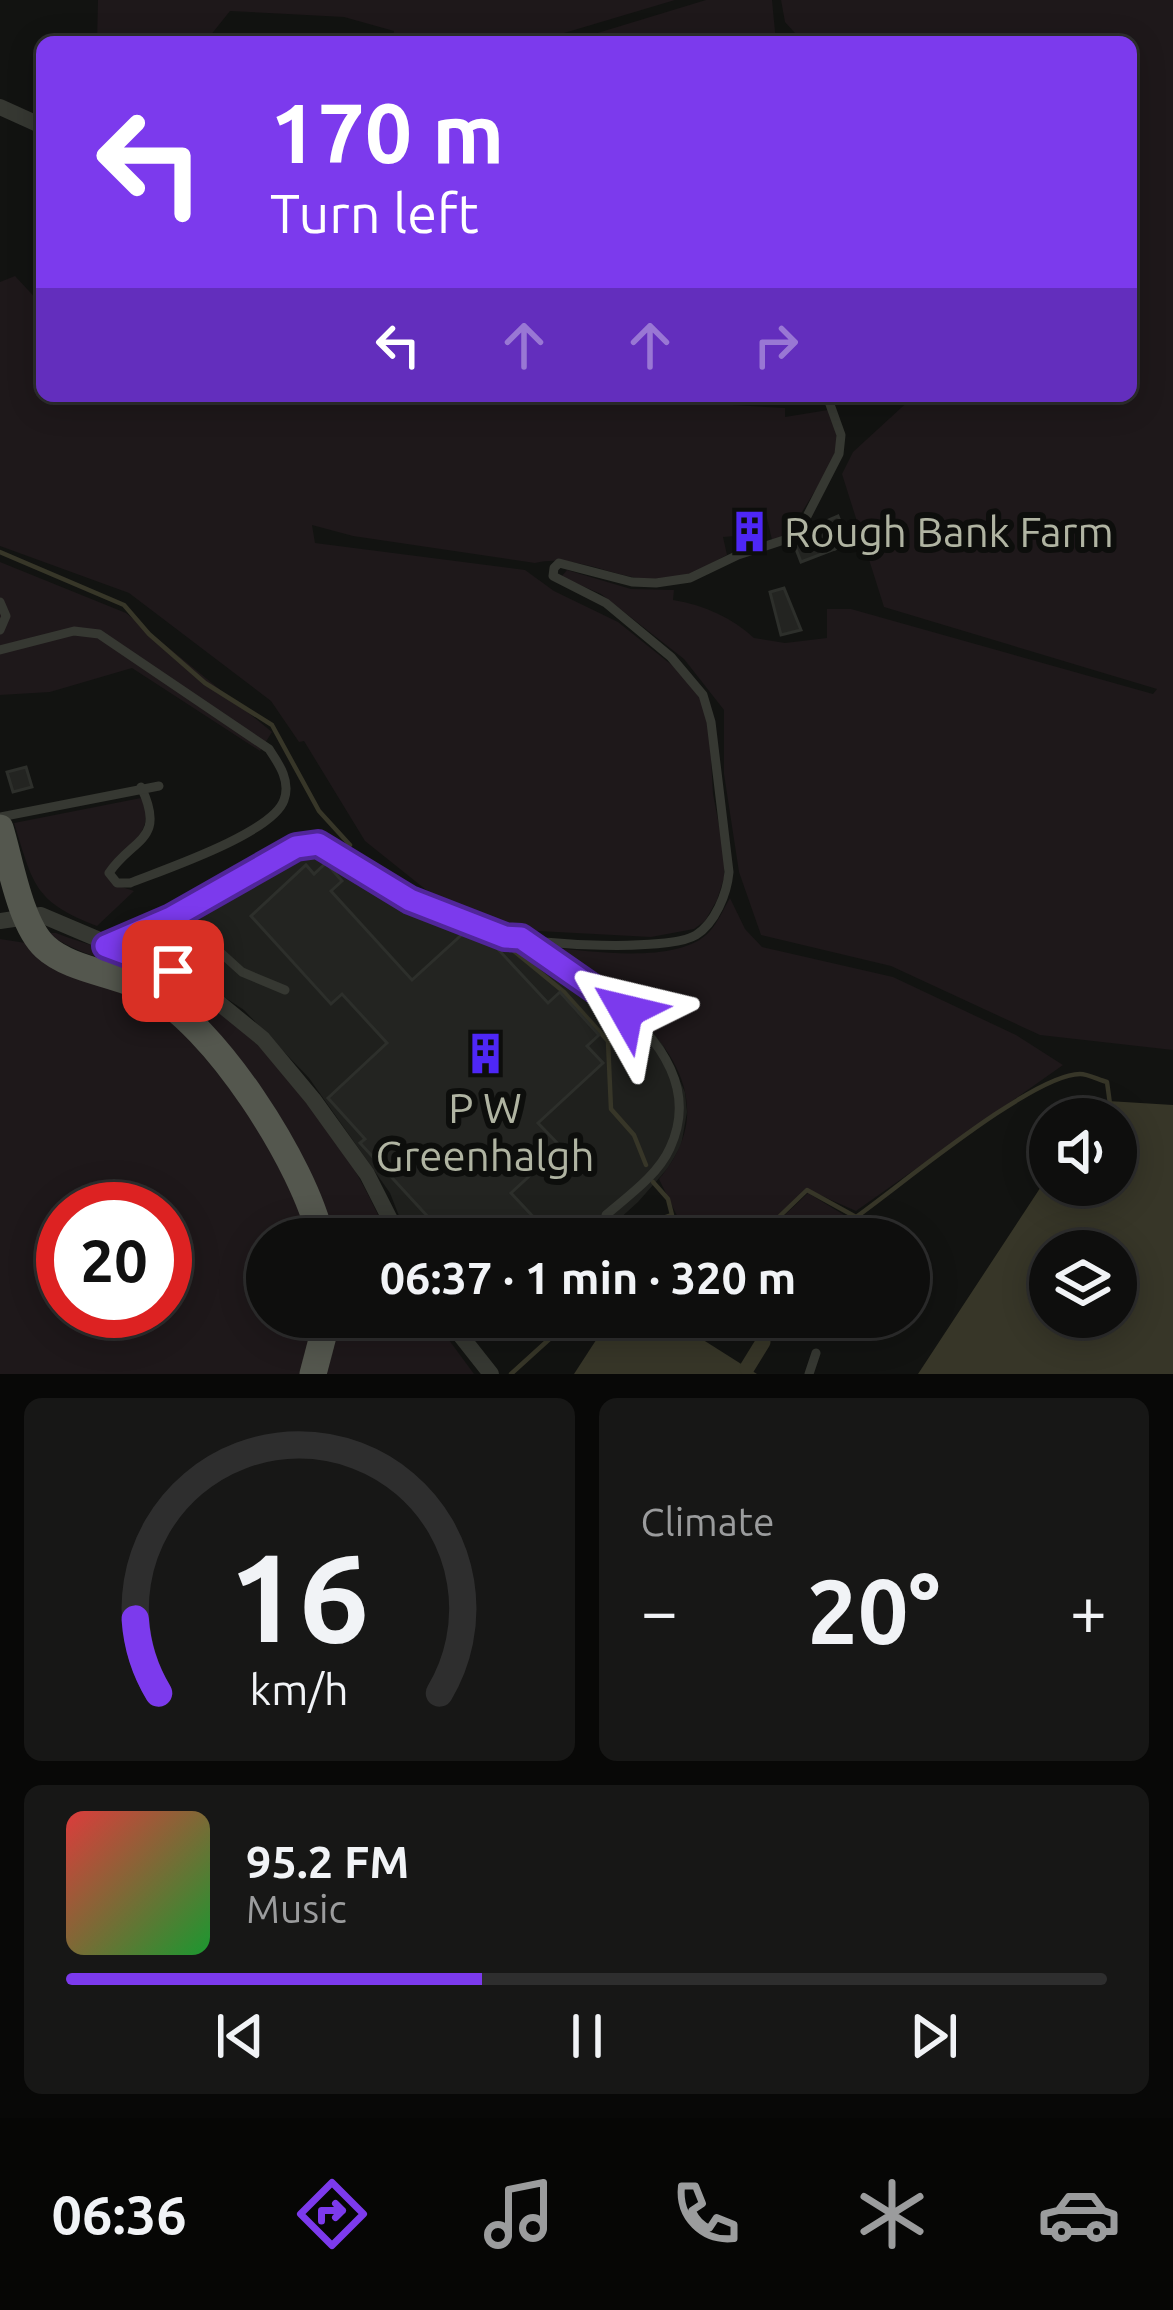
<!DOCTYPE html>
<html lang="en">
<head>
<meta charset="utf-8">
<style>
  :root { --surface:#0e0e0d; --page:#171716; --text:#f1f3f6; --muted:#9b9c9d; --line:#2e2e2e; --accent:#7c3aed }
  body { margin:0; font-family:Ubuntu,sans-serif; background:var(--page); color:var(--text); height:100vh; display:flex; flex-direction:column; font-size:45px; white-space:nowrap }
  * { box-sizing:border-box; margin:0 }
  p { font-size:39px; color:var(--muted) }
  .icon { flex:none; width:66px; height:66px; fill:none; stroke:currentColor; stroke-width:2; stroke-linecap:round; stroke-linejoin:round }
  .map { position:relative; height:1374px; overflow:hidden }
  .sheet { display:flex; flex-direction:column; gap:24px; padding:24px; background:#080807; flex:1 }
  .sheet>* { flex:none }
  .hud { position:absolute; left:36px; top:36px; width:1101px; height:366px; border-radius:18px; box-shadow:0 6px 30px #0003,0 0 0 3px var(--line); background:#7c3aed; color:#fff; overflow:hidden }
  .tools { position:absolute; left:1029px; top:1098px; display:grid; gap:24px }
  .tools a { display:grid; place-items:center; width:108px; height:108px; border-radius:50%; background:var(--surface); box-shadow:0 6px 30px #0003,0 0 0 3px var(--line); font-size:60px }
  .speed { position:absolute; left:36px; top:1182px; display:flex; gap:24px; font-size:60px; font-weight:700; text-align:center }
  .speed>* { display:grid; place-content:center; width:156px; height:156px; border-radius:50%; background:var(--surface); box-shadow:0 6px 30px #0003,0 0 0 3px var(--line); line-height:1 }
  .speed .limit { border:18px solid #d22; background:#fff; color:#111 }
  .pin { position:absolute; display:grid; place-items:center; width:102px; height:102px; color:#fff; margin:-51px; border-radius:24px; box-shadow:0 6px 18px #0006 }
  .me { position:absolute; width:132px; margin:-66px; rotate:307deg; stroke-linejoin:round; filter:drop-shadow(0 0 9px #0008) }
  .turn { display:flex; align-items:center; gap:42px; height:252px; padding:0 36px; font-size:54px }
  .turn .icon { width:156px; height:156px; stroke-width:2.5 }
  .turn b { display:block; font-size:84px; line-height:102px }
  .lanes { display:flex; align-items:center; height:114px; padding:0 36px; background:#0003; justify-content:center; gap:60px; direction:ltr }
  .lanes .off { opacity:.35 }
  .big { font-size:90px; font-weight:600; line-height:1.1 }
  .sheet .card { flex:1; display:flex; flex-direction:column; justify-content:center; gap:18px; min-width:0; padding:0 42px; border-radius:18px; background:var(--page) }
  .sheet .dial { align-items:center; gap:0 }
  .dial svg { height:312px; overflow:visible; fill:none; stroke:var(--line); stroke-width:7; stroke-linecap:round; text-anchor:middle }
  .dial text { fill:var(--text); stroke:none }
  .song { display:flex; align-items:center; gap:36px }
  .cover { width:144px; height:144px; border-radius:18px; background:linear-gradient(135deg,hsl(0 70% 55%),hsl(130 70% 35%)) }
  .played { height:12px; border-radius:6px; background:linear-gradient(90deg,var(--accent) 40%,var(--line) 40%) }
  .keys { display:flex; justify-content:space-around; direction:ltr }
  .heat { display:flex; justify-content:space-between; align-items:center; font-size:66px; direction:ltr }
  .sheet .tiles { flex:1; display:grid; gap:24px; grid-template-columns:1fr 1fr }
  .card:last-child { grid-column:span 2 }
  .trip { position:absolute; left:246px; top:1218px; width:684px; height:120px; border-radius:60px; background:var(--surface); box-shadow:0 6px 30px #0003,0 0 0 3px var(--line); font-weight:600; line-height:120px; text-align:center }
  .tabs { display:flex; height:192px; justify-content:space-around; align-items:center; background:#060605; color:var(--muted) }
  .tabs .icon { width:84px; height:84px }
  .tabs .current { color:var(--accent) }
  .tabs b { font-size:54px; color:var(--text) }
  .map>svg:first-child { display:block }
  .built { fill:#1f201d }
  .green { fill:#1e181a; fill-rule:evenodd }
  .water { fill:#373628; fill-rule:evenodd }
  .lines { fill:none; stroke-linecap:round; stroke-linejoin:round }
  .stream { stroke:#373628; stroke-width:4.5 }
  .canal { stroke:#373628; stroke-width:15 }
  .building { fill:#232421; stroke:#2d2f2b; stroke-width:3 }
  .lane { stroke:#363832; stroke-width:9 }
  .street { stroke:#363832; stroke-width:16 }
  .primary { stroke:#54574e; stroke-width:27 }
  .route-casing { stroke:#51269a; stroke-width:30 }
  .route { stroke:#7c3aed; stroke-width:21 }
  .labels { text-anchor:middle; stroke-width:12; stroke-linejoin:round; paint-order:stroke }
  .poi-label { font-size:42px; fill:#b0b4a2; stroke:#0d0e0c; text-anchor:start }
</style>
</head>
<body>
<div class="map">
<svg width="1173" height="1374" viewBox="0 0 1173 1374">
  <rect width="100%" height="100%" fill="#121311"/>
  <!-- built -->
  <path class="built" d="M307,850L364,879L408,909L447,917L546,959L553,948L612,989L659,1036L685,1092L687,1112L681,1146L668,1168L638,1202L597,1239H408L390,1193L309,1078L244,1010L145,945L277,862Z"/>
  <!-- green -->
  <g class="green">
    <path d="M98,0H675L534,42H392L394,31L344,17L230,11L210,36L197,42H97Z"/>
    <path d="M706,0H772L776,42H568Z"/>
    <path d="M781,0H1173V1050L1040,1035L891,966L761,935L739,872L724,774V710L684,659L601,594L561,577L567,570L631,589L674,590L673,600C705,605 732,618 754,638L785,643L827,638V609H851L1153,694L1157,689L884,607L842,474L853,452L914,396H1131V42H803L785,22Z"/>
    <path d="M15,276L42,305V396H696L697,403L785,408V417L828,410L836,423L837,452L831,465L789,533L772,540L766,514L733,516L735,536L723,537L727,555C713,562 698,572 684,576C634,593 585,551 535,563L353,536L312,525L315,543L525,570L554,591L618,622L683,674L701,700L709,722L713,794L724,851V878L717,900L705,921L694,929L651,937L519,930L483,923L425,889L365,841L304,741L299,742L271,701L129,593L0,546V282Z"/>
    <path d="M0,562L126,613L272,732L260,751L132,668L50,692L0,695Z"/>
    <path d="M141,798C157,829 130,846 109,866L113,884L134,891L97,926C34,902 33,884 14,823Z"/>
    <path d="M730,898L745,929L762,947L893,977L1016,1035L1063,1065L856,1211L806,1189L753,1239H712L710,1231L693,1221L681,1224L659,1179C741,1083 625,998 553,948C593,951 680,965 710,931C718,922 724,908 730,898Z"/>
    <path d="M48,933H56C89,946 128,954 159,972C264,1029 343,1130 389,1239H334L209,1024L211,1017C191,998 173,983 147,973C115,961 76,955 48,933Z"/>
    <path d="M0,939L26,943L164,1008L269,1136L314,1239H267V1317H322L304,1374H0ZM63,1209H165V1311H63Z"/>
    <path d="M808,1193L854,1221L846,1239H759Z"/>
    <path d="M338,1317H432L474,1374H324Z"/>
  </g>
  <!-- water -->
  <g class="water">
    <path d="M1108,1101L1173,1105V1374H918L1050,1173V1185H1116V1119H1085L1094,1106ZM1050,1251H1116V1317H1050Z"/>
    <path d="M611,1317H667L757,1374H574Z"/>
  </g>
  <g class="lines">
    <!-- stream -->
    <g class="stream">
      <path d="M0,552L124,605L149,634L205,683L272,725L319,811L350,845"/>
      <path d="M509,947L564,992L608,1041L611,1109L634,1135L646,1165"/>
      <path d="M616,1239L634,1228L672,1215L668,1199L653,1182"/>
      <path d="M756,1239L807,1190L856,1217C900,1186 1033,1074 1080,1074C1088,1074 1099,1080 1107,1082L1110,1104"/>
      <path d="M745,1317L763,1342"/>
      <path d="M511,1374L555,1334L563,1317"/>
    </g>
    <!-- canal -->
    <path class="canal" d="M747,1368L763,1342"/>
  </g>
  <!-- building -->
  <g class="building">
    <path d="M756,515L759,547L744,548L741,517Z"/>
    <path d="M838,516L849,543L835,549L824,522Z"/>
    <path d="M826,528L835,549L801,562L793,541Z"/>
    <path d="M784,588L801,630L781,635L770,592Z"/>
    <path d="M26,767L32,787L13,792L7,772Z"/>
    <path d="M326,863L342,881L331,891L412,980L467,930L475,939L482,932L548,1003L560,992L599,1035L587,1046L603,1063L538,1123L561,1147L511,1193L554,1239H432L441,1231L360,1143L365,1139L328,1098L387,1043L342,994L331,1004L251,916L306,865L314,874Z"/>
    <path d="M466,1317H543L522,1336L504,1317L483,1336Z"/>
  </g>
  <g class="lines">
    <!-- lane -->
    <g class="lane">
      <path d="M0,602L6,616L0,630"/>
      <path d="M0,650L74,631L99,634L269,749C279,764 291,781 284,800C273,833 163,870 130,883H117L109,873C132,838 167,841 141,787"/>
      <path d="M0,817L159,786"/>
      <path d="M178,914L242,972L285,990"/>
      <path d="M526,941C592,983 714,1053 670,1148C658,1175 628,1196 606,1215"/>
      <path d="M111,944L171,918L296,847C337,837 375,882 409,900C437,914 474,928 504,936C537,945 668,952 696,935C715,923 727,894 729,872L711,722L703,695L671,657L606,603L553,576L554,568L559,563L632,582L656,583L690,578L738,555L787,539L803,524L839,454L841,435L827,396"/>
      <path d="M809,1374L816,1353"/>
    </g>
    <!-- street -->
    <g class="street">
      <path d="M0,107L42,126"/>
      <path d="M0,921L41,915L173,971L203,990L263,1039L313,1099L367,1174L400,1239"/>
      <path d="M446,1317L491,1374"/>
    </g>
    <!-- primary -->
    <g class="primary">
      <path d="M0,828C10,860 20,924 45,947C70,970 115,973 146,989C214,1023 305,1165 321,1239"/>
      <path d="M313,1374L328,1317"/>
    </g>
  </g>
  <g class="lines">
    <defs>
      <path id="route" d="M173,971L106,946L171,918L296,847L318,844L410,900L505,937L521,938L626,1011"/>
    </defs>
    <!-- route casing -->
    <use href="#route" class="route-casing"/>
    <!-- route -->
    <use href="#route" class="route"/>
  </g>
  <!-- icons -->
  <defs>
    <symbol id="building-bare" viewBox="-9 -9 18 18"><path d="M-4-6H4V6H1V3H-1V6H-4ZM-2.5-4.3h1.7v1.8h-1.7ZM.8-4.3h1.7v1.8H.8ZM-2.5-1h1.7V.8h-1.7ZM.8-1h1.7V.8H.8Z" fill="#4e27f6" stroke="#0d0e0c" stroke-width="2.5" paint-order="stroke"/></symbol>
  </defs>
  <g fill-rule="evenodd">
    <use href="#building-bare" x="720" y="502" width="59" height="59"/>
    <use href="#building-bare" x="456" y="1024" width="59" height="59"/>
  </g>
  <g class="labels">
    <!-- poi labels -->
    <g class="poi-label">
      <text x="784" y="547">Rough Bank Farm</text>
      <text x="485" y="1123" text-anchor="middle">P W<tspan x="485" dy="48">Greenhalgh</tspan></text>
    </g>
  </g>
</svg>
<div class="tools">
<a><svg class="icon" aria-label="sound" viewBox="0 0 24 24"><path d="M4 9h4l5-4v14l-5-4H4zM17 9q2 3 0 6"/></svg></a>
<a><svg class="icon" aria-label="layers" viewBox="0 0 24 24"><path d="M12 4l9 5-9 5-9-5zM3 14l9 5 9-5"/></svg></a>
</div>
<div class="speed"><div class="limit">20</div></div>
<div class="pin" style="left:173px;top:971px;background:#d93025"><svg class="icon" aria-label="arrive" viewBox="0 0 24 24"><path d="M6 21V4h12l-3 4 3 4H6"/></svg></div>
<svg class="me" style="left:626px;top:1011px" viewBox="-20 -20 40 40"><path d="M0-17L14 15 0 8-14 15z" fill="#7c3aed" stroke="#fff" stroke-width="4"/></svg>
<div class="trip">06:37 · 1 min · 320 m</div>
<div class="hud">
<div class="turn"><svg class="icon" aria-label="left" viewBox="0 0 24 24"><path d="M17 20v-9H6M10 6l-5 5 5 5"/></svg><div><b>170 m</b>Turn left</div></div>
<div class="lanes"><svg class="icon" aria-label="left" viewBox="0 0 24 24"><path d="M17 20v-9H6M10 6l-5 5 5 5"/></svg><svg class="icon off" aria-label="ahead" viewBox="0 0 24 24"><path d="M12 20V5M6 11l6-6 6 6"/></svg><svg class="icon off" aria-label="ahead" viewBox="0 0 24 24"><path d="M12 20V5M6 11l6-6 6 6"/></svg><svg class="icon off" aria-label="right" viewBox="0 0 24 24"><path d="M7 20v-9h11M14 6l5 5-5 5"/></svg></div>
</div>
</div>
<section class="sheet">
<div class="tiles">
<div class="card dial"><svg viewBox="0 0 100 80">
<path d="M14 69A42 42 0 1 1 86 69"/>
<path d="M14 69A42 42 0 0 1 8 50" stroke="#7c3aed"/>
<text x="50" y="56" font-size="32" font-weight="700">16</text>
<text x="50" y="72" font-size="11">km/h</text>
</svg></div>
<div class="card"><p>Climate</p>
<div class="heat"><a>−</a><b class="big">20°</b><a>+</a></div>
</div>
<div class="card">
<div class="song"><i class="cover"></i><div><b>95.2 FM</b><p>Music</p></div></div>
<div class="played"></div>
<div class="keys"><svg class="icon" aria-label="previous" viewBox="0 0 24 24"><path d="M18 5L8 12l10 7zM5 5v14"/></svg><svg class="icon" aria-label="pause" viewBox="0 0 24 24"><path d="M8 5v14M16 5v14"/></svg><svg class="icon" aria-label="next" viewBox="0 0 24 24"><path d="M6 5l10 7-10 7zM19 5v14"/></svg></div>
</div>
</div>
</section>
<nav class="tabs">
<b>06:36</b>
<svg class="icon current" aria-label="directions" viewBox="0 0 24 24"><path d="M12 3l9 9-9 9-9-9zM9 14v-3h6M13 9l2 2-2 2"/></svg>
<svg class="icon" aria-label="music" viewBox="0 0 24 24"><path d="M9 18V5l10-2v13"/><circle cx="6" cy="18" r="3"/><circle cx="16" cy="16" r="3"/></svg>
<svg class="icon" aria-label="phone" viewBox="0 0 24 24"><path d="M5 4h4l2 5-3 2q2 4 5 5l2-3 5 2v4C11 20 4 13 5 4z"/></svg>
<svg class="icon" aria-label="climate" viewBox="0 0 24 24"><path d="M12 3v18M4 7l16 10M4 17L20 7"/></svg>
<svg class="icon" aria-label="car" viewBox="0 0 24 24"><path d="M5 17H2v-5l4-1 3-4h7l3 4 3 1v5h-3M9 17h6M6 11h13"/><circle cx="7" cy="17" r="2"/><circle cx="17" cy="17" r="2"/></svg>
</nav>
</body>
</html>
